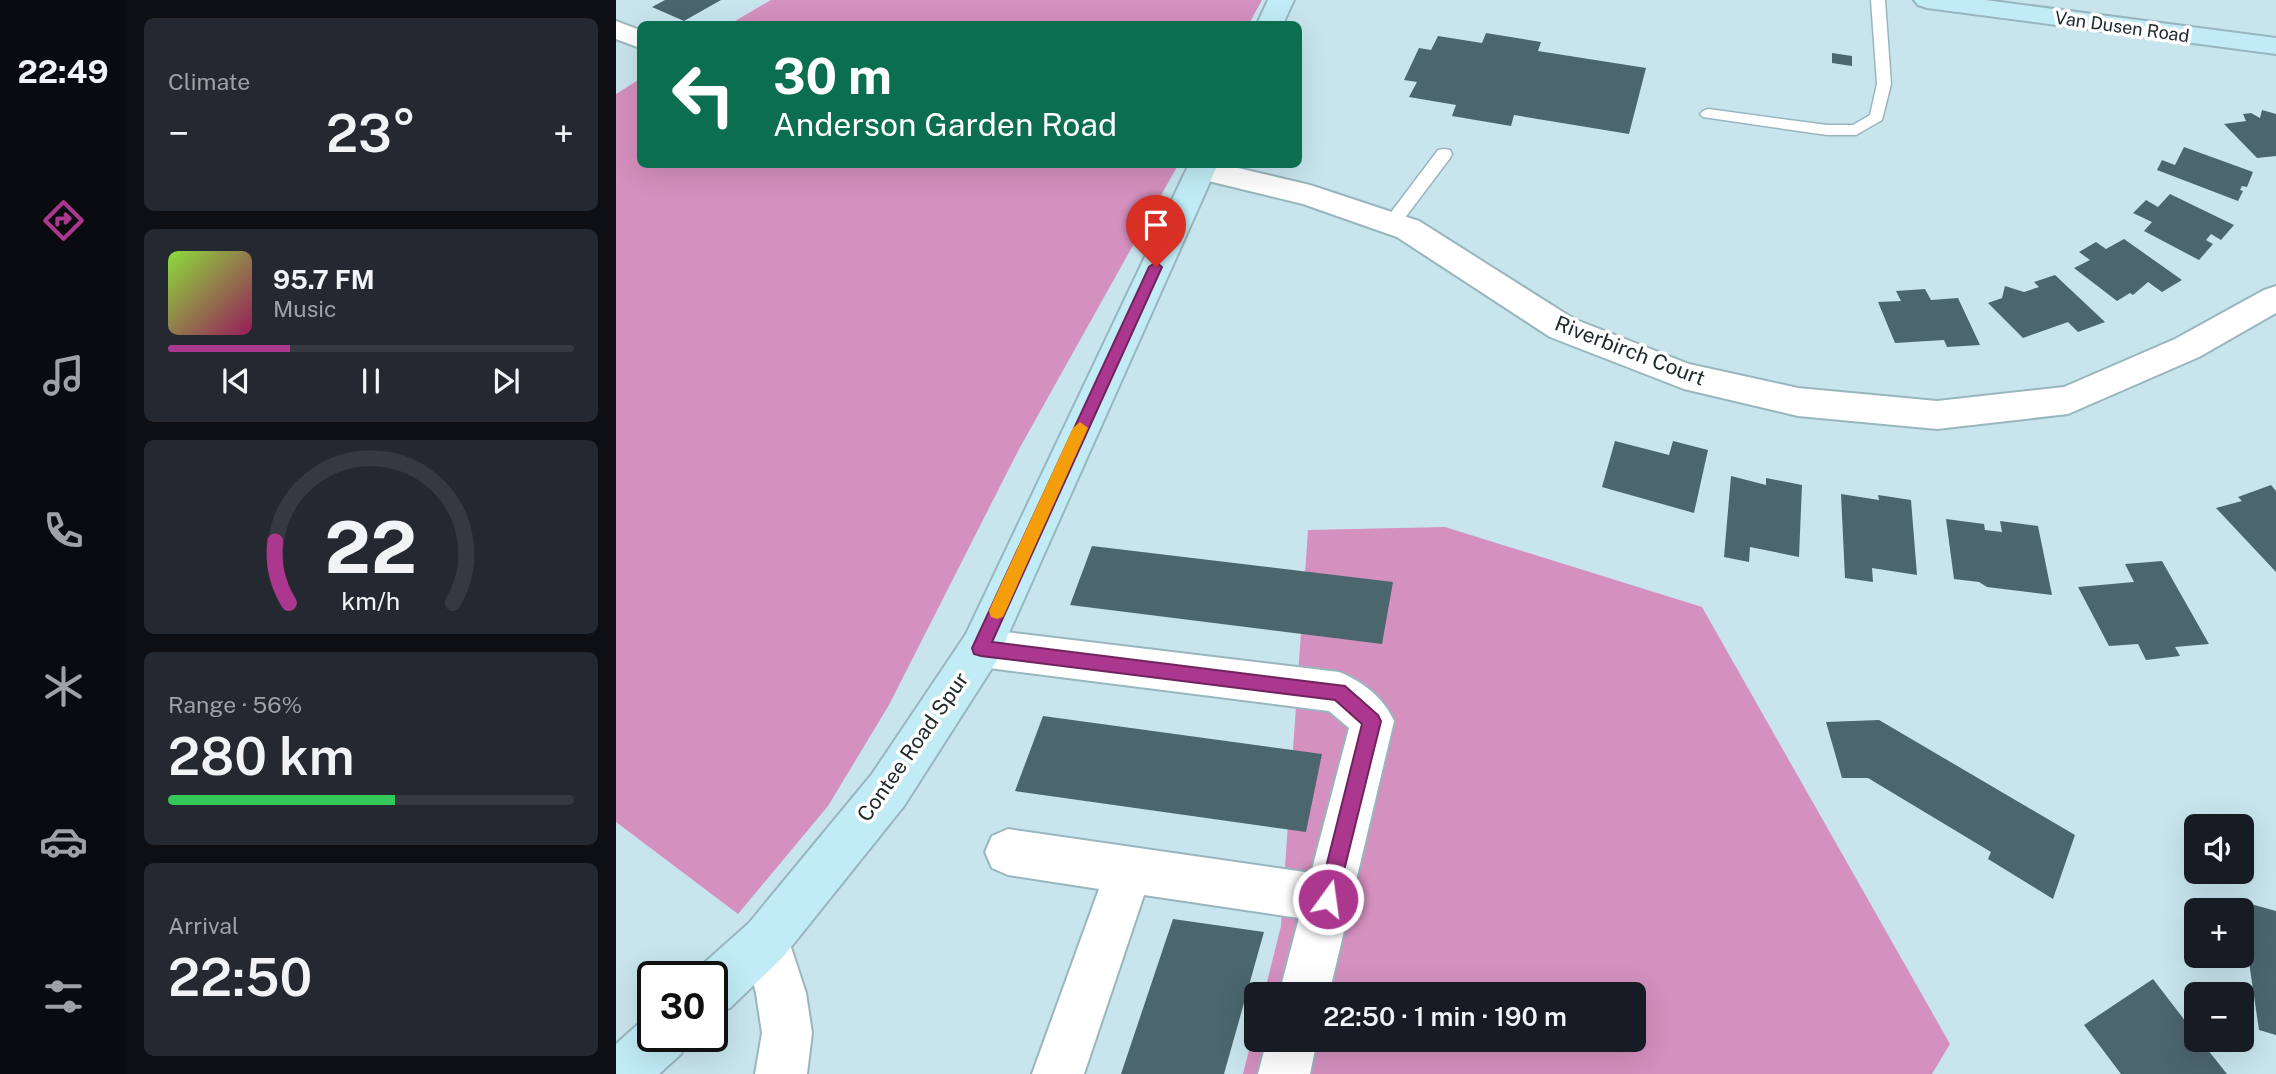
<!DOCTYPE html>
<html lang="en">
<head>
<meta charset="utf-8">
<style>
  :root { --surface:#171b24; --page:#242831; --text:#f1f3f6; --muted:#9ea1a6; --line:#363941; --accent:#ab378f }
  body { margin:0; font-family:"Public Sans",sans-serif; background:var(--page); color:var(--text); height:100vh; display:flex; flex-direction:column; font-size:26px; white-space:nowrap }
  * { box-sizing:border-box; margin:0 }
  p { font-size:23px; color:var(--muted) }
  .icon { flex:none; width:38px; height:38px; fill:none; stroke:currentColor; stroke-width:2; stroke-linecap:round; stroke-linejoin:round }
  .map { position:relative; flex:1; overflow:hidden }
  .side { display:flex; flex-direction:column; gap:18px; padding:18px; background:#0d0f14; width:490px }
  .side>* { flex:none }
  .top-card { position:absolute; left:21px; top:21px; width:665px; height:147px; border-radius:10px; box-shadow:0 7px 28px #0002; background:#0b6e4f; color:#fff; overflow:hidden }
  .controls { position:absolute; left:1568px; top:814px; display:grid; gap:14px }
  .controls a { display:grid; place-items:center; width:70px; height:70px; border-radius:10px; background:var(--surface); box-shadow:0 7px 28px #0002; font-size:35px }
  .speed { position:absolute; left:21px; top:961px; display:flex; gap:14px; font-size:35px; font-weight:700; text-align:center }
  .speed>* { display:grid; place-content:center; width:91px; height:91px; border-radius:50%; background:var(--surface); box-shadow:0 7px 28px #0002; line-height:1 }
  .speed .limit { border:4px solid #111; border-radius:10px; background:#fff; color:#111 }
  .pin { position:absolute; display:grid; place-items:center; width:60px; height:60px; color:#fff; margin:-72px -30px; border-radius:50% 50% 50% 0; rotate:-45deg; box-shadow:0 0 7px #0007 }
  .pin .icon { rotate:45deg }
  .me { position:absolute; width:77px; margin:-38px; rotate:14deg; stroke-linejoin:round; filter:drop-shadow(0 0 5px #0008) }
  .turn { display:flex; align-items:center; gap:24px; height:147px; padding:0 21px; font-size:32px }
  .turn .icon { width:91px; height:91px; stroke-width:2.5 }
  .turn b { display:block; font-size:49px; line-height:60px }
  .big { font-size:52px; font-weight:600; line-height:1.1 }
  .side .tile { flex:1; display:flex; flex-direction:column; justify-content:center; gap:10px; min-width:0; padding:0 24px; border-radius:10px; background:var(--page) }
  .side .dial { align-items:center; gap:0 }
  .dial svg { height:182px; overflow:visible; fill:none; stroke:var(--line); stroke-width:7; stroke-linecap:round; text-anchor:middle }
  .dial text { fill:var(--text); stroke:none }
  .song { display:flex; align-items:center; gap:21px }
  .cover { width:84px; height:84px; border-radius:10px; background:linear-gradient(135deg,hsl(90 70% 55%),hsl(330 70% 35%)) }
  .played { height:7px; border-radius:4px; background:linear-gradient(90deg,var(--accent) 30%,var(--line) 30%) }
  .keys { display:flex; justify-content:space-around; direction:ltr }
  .heat { display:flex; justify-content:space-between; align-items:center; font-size:38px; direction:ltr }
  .charge { height:10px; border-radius:5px; background:linear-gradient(90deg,#34c759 56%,var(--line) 0) }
  .trip { position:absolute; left:628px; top:982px; width:402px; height:70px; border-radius:10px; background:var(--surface); box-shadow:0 7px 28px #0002; font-weight:600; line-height:70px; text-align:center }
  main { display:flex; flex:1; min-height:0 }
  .menu { display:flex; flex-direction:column; width:126px; justify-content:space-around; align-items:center; background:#090b0e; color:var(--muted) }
  .menu .icon { width:49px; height:49px }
  .menu .on { color:var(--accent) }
  .menu b { font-size:32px; color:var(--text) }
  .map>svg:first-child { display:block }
  .forest { fill:#d490bf }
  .building { fill:#4c666e }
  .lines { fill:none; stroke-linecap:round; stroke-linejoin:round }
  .lane-casing { stroke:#99b5be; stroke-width:3 }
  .street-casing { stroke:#99b5be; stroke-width:4 }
  .secondary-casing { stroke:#99b5be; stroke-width:4 }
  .lane { fill:#fff; fill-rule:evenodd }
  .street { fill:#fff; fill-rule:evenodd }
  .secondary { fill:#c1ecf6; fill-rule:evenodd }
  .route { fill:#ab378f; stroke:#6f245d; stroke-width:2 }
  .slow { fill:#f59e0b }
  .labels { text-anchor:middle; stroke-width:7; stroke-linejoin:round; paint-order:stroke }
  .far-street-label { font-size:18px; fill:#202b2f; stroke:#fff }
  .street-label { font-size:21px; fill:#202b2f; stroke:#fff }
</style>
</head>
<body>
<main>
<nav class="menu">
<b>22:49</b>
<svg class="icon on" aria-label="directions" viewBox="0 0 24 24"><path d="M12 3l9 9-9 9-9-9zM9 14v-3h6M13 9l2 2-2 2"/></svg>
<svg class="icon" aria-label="music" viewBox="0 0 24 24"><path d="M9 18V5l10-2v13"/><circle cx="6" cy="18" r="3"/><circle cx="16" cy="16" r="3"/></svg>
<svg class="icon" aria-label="phone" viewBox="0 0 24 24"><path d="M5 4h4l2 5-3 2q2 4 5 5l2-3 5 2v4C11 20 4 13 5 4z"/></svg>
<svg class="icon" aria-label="climate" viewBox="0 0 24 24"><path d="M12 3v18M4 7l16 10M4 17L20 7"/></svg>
<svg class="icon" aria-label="car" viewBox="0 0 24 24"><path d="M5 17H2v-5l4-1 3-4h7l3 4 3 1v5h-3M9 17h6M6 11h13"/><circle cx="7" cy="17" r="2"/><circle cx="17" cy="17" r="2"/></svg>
<svg class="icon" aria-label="filters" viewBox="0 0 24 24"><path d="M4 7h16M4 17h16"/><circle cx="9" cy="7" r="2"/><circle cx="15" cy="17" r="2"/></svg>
</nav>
<section class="side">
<div class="tile"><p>Climate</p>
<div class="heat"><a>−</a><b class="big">23°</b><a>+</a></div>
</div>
<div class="tile">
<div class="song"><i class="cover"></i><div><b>95.7 FM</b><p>Music</p></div></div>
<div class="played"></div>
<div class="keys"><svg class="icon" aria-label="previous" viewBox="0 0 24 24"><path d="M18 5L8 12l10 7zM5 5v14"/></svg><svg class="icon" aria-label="pause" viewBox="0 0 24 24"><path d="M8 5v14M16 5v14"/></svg><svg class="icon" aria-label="next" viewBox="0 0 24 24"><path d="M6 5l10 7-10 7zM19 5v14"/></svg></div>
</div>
<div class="tile dial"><svg viewBox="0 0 100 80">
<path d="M14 69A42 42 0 1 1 86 69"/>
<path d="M14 69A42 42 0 0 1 8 42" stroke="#ab378f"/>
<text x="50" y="56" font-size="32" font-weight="700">22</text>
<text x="50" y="72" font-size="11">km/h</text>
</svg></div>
<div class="tile"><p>Range · 56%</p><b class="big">280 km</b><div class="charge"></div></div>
<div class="tile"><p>Arrival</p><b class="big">22:50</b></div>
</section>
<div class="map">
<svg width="1660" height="1074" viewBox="0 0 1660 1074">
  <rect width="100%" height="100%" fill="#c8e5ee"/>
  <!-- forest -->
  <g class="forest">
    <path d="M155,0H646L633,24H114Z"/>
    <path d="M24,79V164L562,165L402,451L273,705L212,806L122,914L0,822V94Z"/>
    <path d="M829,527L1086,607L1334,1044L1316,1074H627L640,1022V1040H1018V994H648L665,926L692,530Z"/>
  </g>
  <!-- building -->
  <g class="building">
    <path d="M49,0H105L68,21L36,7Z"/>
    <path d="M870,33L925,42L922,51L1030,68L1013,134L898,115L895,126L836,116L840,105L793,97L801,82L788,80L803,48L815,50L822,36L866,43Z"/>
    <path d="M1216,53L1236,56V66L1216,63Z"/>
    <path d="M1646,110L1660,114V156L1641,158L1608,124L1630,121L1627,114L1635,113L1644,118Z"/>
    <path d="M1568,147L1637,172L1631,187L1626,186L1624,190L1627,191L1622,201L1541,170L1546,160L1559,165Z"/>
    <path d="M1554,194L1618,225L1605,240L1595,234L1590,240L1597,244L1583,260L1528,231L1536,222L1517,213L1530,200L1542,207Z"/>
    <path d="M1508,239L1566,280L1546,292L1532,282L1517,295L1514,293L1501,301L1458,268L1474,260L1463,252L1480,242L1490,249Z"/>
    <path d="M1439,275L1489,322L1462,332L1452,322L1407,338L1372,303L1386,298L1389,286L1408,292L1423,287L1418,282Z"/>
    <path d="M1309,289L1315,300L1342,298L1364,345L1331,347L1328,340L1279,343L1262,302L1285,301L1280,291Z"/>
    <path d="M999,441L1053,455L1057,441L1092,450L1078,513L986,487Z"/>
    <path d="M1115,476L1150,485V478L1186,485L1183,557L1134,547L1133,562L1108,557Z"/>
    <path d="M1655,485L1660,491V572L1600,508L1626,501L1622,497Z"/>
    <path d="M1225,494L1263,500L1262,495L1295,500L1301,575L1256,568L1257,582L1229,578Z"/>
    <path d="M1330,519L1368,524L1369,530L1386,532L1384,521L1422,526L1436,595L1371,587L1363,582L1338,579Z"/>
    <path d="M476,546L777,582L766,644L454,605Z"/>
    <path d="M1546,561L1593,644L1559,647L1564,656L1530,660L1522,644L1493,646L1462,587L1518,582L1509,564Z"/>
    <path d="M427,716L706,754L690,832L399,791Z"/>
    <path d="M1263,720L1459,835L1437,899L1372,859L1375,852L1252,778H1226L1210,722Z"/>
    <path d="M1624,901L1660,911V1035L1643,1030Z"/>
    <path d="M557,919L648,932L608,1074H505Z"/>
    <path d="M1537,979L1580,1035V1040H1584L1611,1074H1505L1468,1025Z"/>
  </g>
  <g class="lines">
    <defs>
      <g id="lane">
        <path d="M1255,0H1269L1275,84L1266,120L1240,135H1211L1087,117L1084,114L1087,111L1092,109L1211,125H1237L1254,115L1261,84Z"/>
        <path d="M828,149L834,150L836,154L834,158L782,227H770L768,223L770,219L822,150Z"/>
      </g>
      <g id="street">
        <path d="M0,21L24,30V48L0,39Z"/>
        <path d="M575,164H605L694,185L803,221L958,319L1073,364L1182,388L1321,401L1448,387L1559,339L1648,290L1660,286V313L1583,357L1452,414L1321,429L1182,416L1068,389L934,337L781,237L687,204L576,177L571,170Z"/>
        <path d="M365,629L723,672C746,681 768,698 778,721L713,994H663L683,918L528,895L468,1074H416L483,889L392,875L376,868L369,852L376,836L392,829L695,873L733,728L713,711L365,667L350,662L344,648L350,634Z"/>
        <path d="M150,916L167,923L190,993L196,1033L191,1074H139L146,1033L140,993L126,940L133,923Z"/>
        <path d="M651,1040H701L694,1074H642Z"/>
      </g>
      <g id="secondary">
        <path d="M652,0H678L667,24H641Z"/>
        <path d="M1298,0H1369L1660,38V54L1311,8L1302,5Z"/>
        <path d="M573,164H602L380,662L288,806L167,957L114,1008L96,1015V976H77L78,972L133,923L256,774L350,634Z"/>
        <path d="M37,1015V1036H72L65,1054L43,1074H0V1044L29,1018Z"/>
      </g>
    </defs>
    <!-- lane casing -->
    <use href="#lane" class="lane-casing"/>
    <!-- street casing -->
    <use href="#street" class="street-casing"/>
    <!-- secondary casing -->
    <use href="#secondary" class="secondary-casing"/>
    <!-- lane -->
    <use href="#lane" class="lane"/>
    <!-- street -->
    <use href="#street" class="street"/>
    <!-- secondary -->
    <use href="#secondary" class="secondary"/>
  </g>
  <!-- route -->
  <path class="route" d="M540,262L546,267L376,642L729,686L762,715L765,721L721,899L718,906L712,908L705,906L702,899L746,724L719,700L365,656L358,654L356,648L533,267Z"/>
  <!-- slow -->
  <path class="slow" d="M464,422L472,428L387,617L381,619L375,617L373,611L375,606L457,428Z"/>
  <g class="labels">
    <!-- far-street labels -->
    <g class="far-street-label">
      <text transform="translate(1506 27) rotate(8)" y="6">Van Dusen Road</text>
    </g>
    <!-- street labels -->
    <g class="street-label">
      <text transform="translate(1014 351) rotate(21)" y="7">Riverbirch Court</text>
      <text transform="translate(297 747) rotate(-55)" y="7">Contee Road Spur</text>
    </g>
  </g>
</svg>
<div class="controls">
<a><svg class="icon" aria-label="sound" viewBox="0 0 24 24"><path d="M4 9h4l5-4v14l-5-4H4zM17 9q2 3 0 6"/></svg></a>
<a>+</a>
<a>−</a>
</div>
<div class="speed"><div class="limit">30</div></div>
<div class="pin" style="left:540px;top:267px;background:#d93025"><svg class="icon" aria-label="arrive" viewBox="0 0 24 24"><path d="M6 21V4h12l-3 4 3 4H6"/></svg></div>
<svg class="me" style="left:712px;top:899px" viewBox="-20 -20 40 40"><circle r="17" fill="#ab378f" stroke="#fff" stroke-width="3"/><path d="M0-11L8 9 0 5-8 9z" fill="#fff"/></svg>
<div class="trip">22:50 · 1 min · 190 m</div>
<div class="top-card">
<div class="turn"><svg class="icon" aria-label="left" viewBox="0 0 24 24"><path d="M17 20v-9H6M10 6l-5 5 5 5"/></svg><div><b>30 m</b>Anderson Garden Road</div></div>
</div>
</div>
</main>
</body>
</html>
